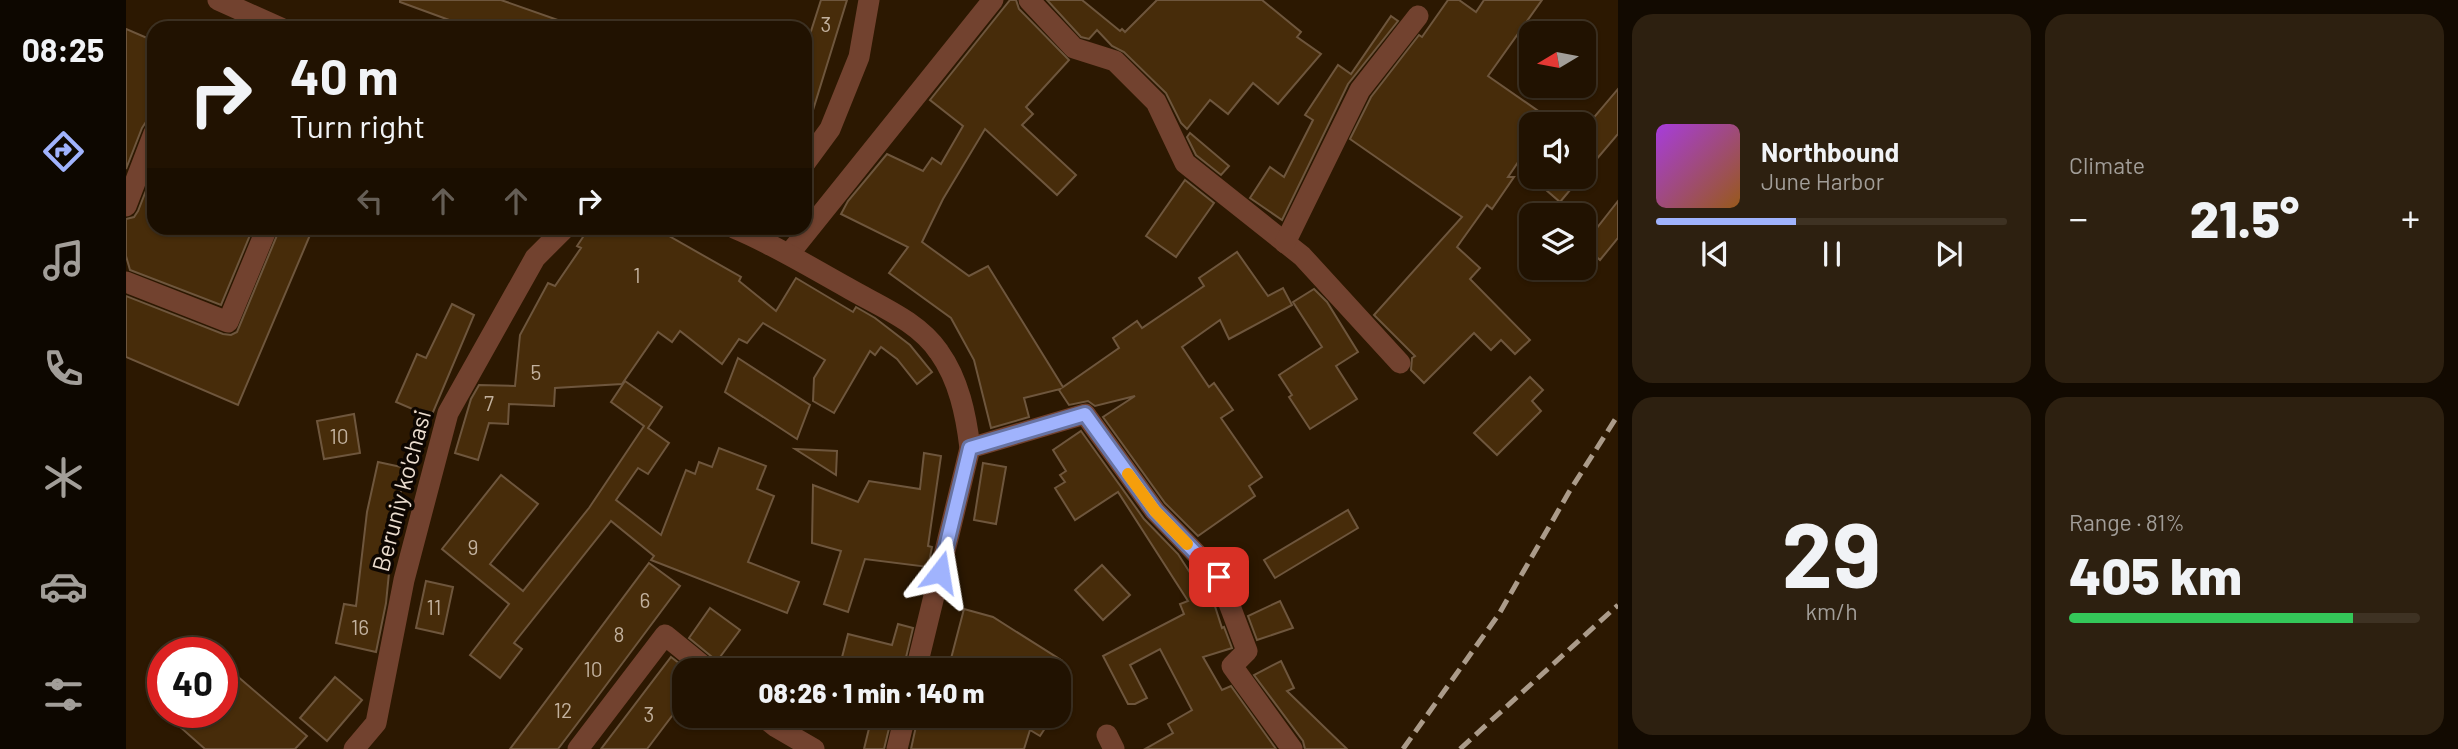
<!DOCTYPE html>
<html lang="en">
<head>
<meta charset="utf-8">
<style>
  :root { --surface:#211201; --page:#2d2010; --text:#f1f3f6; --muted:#a29e99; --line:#3e3223; --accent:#a0b3fd }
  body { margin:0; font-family:Barlow,sans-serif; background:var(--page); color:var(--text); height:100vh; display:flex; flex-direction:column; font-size:26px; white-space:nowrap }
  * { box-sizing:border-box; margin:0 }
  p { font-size:23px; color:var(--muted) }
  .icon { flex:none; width:38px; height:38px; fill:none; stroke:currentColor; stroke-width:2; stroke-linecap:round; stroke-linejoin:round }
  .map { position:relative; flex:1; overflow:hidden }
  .panel { display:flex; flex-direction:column; gap:14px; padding:14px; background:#120a01; width:840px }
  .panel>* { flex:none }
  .guide { position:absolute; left:21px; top:21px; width:665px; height:214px; border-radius:21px; box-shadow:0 2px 5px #0004,0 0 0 2px var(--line); background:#211201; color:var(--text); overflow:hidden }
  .needle { width:46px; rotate:260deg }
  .buttons { position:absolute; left:1393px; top:21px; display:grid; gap:14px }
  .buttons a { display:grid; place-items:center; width:77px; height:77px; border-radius:14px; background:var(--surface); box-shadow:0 2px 5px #0004,0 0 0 2px var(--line); font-size:35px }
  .speed { position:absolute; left:21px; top:637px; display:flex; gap:14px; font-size:35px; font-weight:700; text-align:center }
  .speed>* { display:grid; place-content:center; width:91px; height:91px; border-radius:50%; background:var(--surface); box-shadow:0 2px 5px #0004,0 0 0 2px var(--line); line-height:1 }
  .speed .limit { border:10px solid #d22; background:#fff; color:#111 }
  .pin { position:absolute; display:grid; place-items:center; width:60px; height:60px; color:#fff; margin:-30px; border-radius:14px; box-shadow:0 4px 10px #0006 }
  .me { position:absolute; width:77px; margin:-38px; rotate:14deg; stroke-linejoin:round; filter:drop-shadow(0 0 5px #0008) }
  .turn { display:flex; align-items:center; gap:24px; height:147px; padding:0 28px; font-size:32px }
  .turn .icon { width:91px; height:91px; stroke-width:2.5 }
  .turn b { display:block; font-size:49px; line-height:60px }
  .lanes { display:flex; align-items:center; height:66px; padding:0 28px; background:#0003; justify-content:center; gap:35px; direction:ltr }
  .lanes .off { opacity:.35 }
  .big { font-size:52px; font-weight:800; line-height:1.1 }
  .panel .card { flex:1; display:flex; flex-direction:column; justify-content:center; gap:10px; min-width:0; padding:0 24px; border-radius:21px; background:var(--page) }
  .panel .dial { align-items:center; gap:0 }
  .dial b { font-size:91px; line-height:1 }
  .song { display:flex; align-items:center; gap:21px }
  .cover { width:84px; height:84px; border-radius:10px; background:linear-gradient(135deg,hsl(280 70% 55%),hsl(30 70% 35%)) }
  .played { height:7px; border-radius:4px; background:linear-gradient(90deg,var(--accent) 40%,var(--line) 40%) }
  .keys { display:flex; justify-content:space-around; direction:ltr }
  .heat { display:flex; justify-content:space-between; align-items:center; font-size:38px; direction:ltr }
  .charge { height:10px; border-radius:5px; background:linear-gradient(90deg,#34c759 81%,var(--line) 0) }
  .panel .tiles { flex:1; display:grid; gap:14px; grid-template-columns:repeat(2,1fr) }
  .trip { position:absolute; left:546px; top:658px; width:399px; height:70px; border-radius:21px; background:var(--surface); box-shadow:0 2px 5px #0004,0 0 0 2px var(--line); font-weight:800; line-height:70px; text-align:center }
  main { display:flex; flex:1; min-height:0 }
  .tabs { display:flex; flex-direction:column; width:126px; justify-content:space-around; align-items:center; background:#0d0700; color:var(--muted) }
  .tabs .icon { width:49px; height:49px }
  .tabs .on { color:var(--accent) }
  .tabs b { font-size:32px; color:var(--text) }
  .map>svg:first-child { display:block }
  .building { fill:#472c0a; stroke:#6e563d; stroke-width:2 }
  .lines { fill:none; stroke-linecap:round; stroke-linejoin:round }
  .minor { stroke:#72422f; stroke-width:21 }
  .tertiary { stroke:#72422f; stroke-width:21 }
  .rail { stroke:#ab9b8a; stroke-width:5; stroke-dasharray:14 7; stroke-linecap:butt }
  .route-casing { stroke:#6874a4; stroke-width:18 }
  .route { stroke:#a0b3fd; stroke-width:12 }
  .slow { stroke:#f59e0b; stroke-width:12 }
  .labels { text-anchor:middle; stroke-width:7; stroke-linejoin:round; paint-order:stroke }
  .number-label { font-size:21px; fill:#c2b19e }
  .street-label { font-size:24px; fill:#ebddcf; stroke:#0d0601 }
</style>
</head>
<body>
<main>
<nav class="tabs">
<b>08:25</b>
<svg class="icon on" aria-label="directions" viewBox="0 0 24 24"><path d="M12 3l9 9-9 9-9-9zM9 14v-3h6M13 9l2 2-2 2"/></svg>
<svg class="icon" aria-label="music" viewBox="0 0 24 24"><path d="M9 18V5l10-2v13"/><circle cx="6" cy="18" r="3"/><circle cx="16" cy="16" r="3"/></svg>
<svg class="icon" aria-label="phone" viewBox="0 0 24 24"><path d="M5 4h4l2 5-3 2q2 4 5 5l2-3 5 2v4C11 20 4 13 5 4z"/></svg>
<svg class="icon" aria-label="climate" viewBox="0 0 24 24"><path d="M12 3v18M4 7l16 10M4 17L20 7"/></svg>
<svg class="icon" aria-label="car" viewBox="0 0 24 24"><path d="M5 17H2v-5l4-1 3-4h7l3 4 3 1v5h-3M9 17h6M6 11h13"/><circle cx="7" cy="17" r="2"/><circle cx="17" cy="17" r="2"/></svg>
<svg class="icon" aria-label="filters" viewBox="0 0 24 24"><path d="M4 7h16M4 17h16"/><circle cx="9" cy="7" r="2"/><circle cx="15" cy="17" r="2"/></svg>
</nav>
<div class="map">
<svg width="1492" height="749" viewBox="0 0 1492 749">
  <rect width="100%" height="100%" fill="#2c1801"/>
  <!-- building -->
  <g class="building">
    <path d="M274,0H375L446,25V28H345L274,2Z"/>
    <path d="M695,0H721L683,123H679V50Z"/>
    <path d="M884,0H890L893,9L943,60L900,107L907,114L896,125L950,175L931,195L859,129L817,199L796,242L843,276L862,266L937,387L993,348L987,338L1011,321L1016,328L1078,286L1073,278L1111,252L1142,296L1157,288L1166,305L1103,339L1094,320L1056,347L1083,387L1088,383L1107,410L1095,418L1136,477L1123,486L1129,496L1072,536L1039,503L977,417L1009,396L969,406L962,401L943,405L933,390L934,389L898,398L903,417L865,428L848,360L825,318L763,273L782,247L715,214L722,201L761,154L797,171L806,158L815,164L837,126L804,100Z"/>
    <path d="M921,0H956L994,31L996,29L999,32L1031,0H1136L1175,32L1171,37L1195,54L1152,104L1127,83L1102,114L1084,100L1061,129L1055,123L1040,93L998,52L986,46L971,30L963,39L955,37Z"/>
    <path d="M1322,0H1333L1350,12L1358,0H1416L1362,76L1431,124H1405V143L1382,177H1388L1366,209L1361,205L1331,247L1354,268L1344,279L1404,340L1389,354L1375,340L1365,350L1348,333L1298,383L1285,370L1286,358L1289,356L1248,315L1336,217L1224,139L1245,97L1293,35L1296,37Z"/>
    <path d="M1265,16L1272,21L1222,84L1156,220L1124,198L1144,167L1158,177L1187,120L1179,115L1212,65L1225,74Z"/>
    <path d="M0,29L28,41V120L20,122L16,128L0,169Z"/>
    <path d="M1492,89V134L1458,174V129Z"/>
    <path d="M1064,133L1103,166L1095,175L1070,155L1061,137Z"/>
    <path d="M28,170V228H127L95,305L4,270L0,256V219L8,217L12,211Z"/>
    <path d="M1405,177H1455L1434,202Z"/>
    <path d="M1059,180L1088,203L1050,257L1020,236Z"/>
    <path d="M1492,201V238L1474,260L1458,246V219L1470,229Z"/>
    <path d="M154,228H187L112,405L0,357V296L97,334L105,335L111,332Z"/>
    <path d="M463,228H529L615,277L613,281L650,311L670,278L727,312L730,307L749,318L784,345L806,372L791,384L771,359L755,347L749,355L744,351L708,413L687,401L688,378L699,360L637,323L621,343L613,339L596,364L554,331L546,342L532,332L496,384L429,388L428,406L383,404L382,424L363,423L352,460L329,453L345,399L353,385L389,386L394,335L422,283L429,286L455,248L451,246Z"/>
    <path d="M1188,289L1201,302L1232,352L1210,366L1231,399L1184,429L1163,397L1166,395L1153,375L1196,347L1167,302Z"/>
    <path d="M326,304L348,315L305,417L270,402L291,354L300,358Z"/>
    <path d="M612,358L684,405L671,439L599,392Z"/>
    <path d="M1404,377L1417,390L1406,401L1415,411L1371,455L1348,433Z"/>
    <path d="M499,381L536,407L522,428L543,443L522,474L512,468L490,500L535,535L560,470L569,474L573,462L586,467L593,448L640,466L631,489L648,496L622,562L673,582L661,613L525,560L528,556L485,521L388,643L396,649L374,678L344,655L383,604L316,549L375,475L412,504L364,564L397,591L463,508L518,426L485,402Z"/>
    <path d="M228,414L234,453L198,459L191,421Z"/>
    <path d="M955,431L1018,519L1052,554L1079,596L1085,594L1096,628L1098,627L1106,648L1077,657L1096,690L1105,686L1150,749H1019L1047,733L1042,724L1066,710L1034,649L1004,665L1021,698L1009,704H1002L977,656L1058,614L1054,604L1062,601L992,492L949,520L929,488L939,482L934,475L940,471L927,450Z"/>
    <path d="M669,449L711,451L710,475Z"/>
    <path d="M798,453L815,456L802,546L806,547L802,567L739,559L722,612L698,604L715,551L686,543L687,485L732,502L743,481L794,489Z"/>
    <path d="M252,462L280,468L268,523L260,603L250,652L210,643L218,604L230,606L241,512Z"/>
    <path d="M857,463L880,467L870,524L848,520Z"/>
    <path d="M1222,510L1232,528L1149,578L1138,560Z"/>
    <path d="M523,563L554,586L463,708L432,749H384Z"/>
    <path d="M976,565L1004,595L977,620L949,590Z"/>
    <path d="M300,581L327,587L317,634L290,628Z"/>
    <path d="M1154,601L1167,628L1131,640L1122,616Z"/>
    <path d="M584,608L614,630L591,661L563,638Z"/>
    <path d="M838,609L867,617L935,660L924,670H822Z"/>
    <path d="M772,624L787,628L777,670H733L714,665L722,634L766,645Z"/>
    <path d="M545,657L562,670H558V700L521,749H475Z"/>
    <path d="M1155,661L1168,688L1161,691L1221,749H1179L1177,741L1128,675Z"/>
    <path d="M96,663L181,736L169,749H79L53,726L64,712H96Z"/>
    <path d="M209,677L236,700L201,741L174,718Z"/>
    <path d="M746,716H766L758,749H738Z"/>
    <path d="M811,716H847L880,727L883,716H927L914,736L904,730L898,749H785L792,717L809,722Z"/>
  </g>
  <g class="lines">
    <!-- minor -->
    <g class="minor">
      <path d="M903,0L948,48L989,61L1030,102L1059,163L1176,256L1274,363"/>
      <path d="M679,163L704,129L733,57L743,0"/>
      <path d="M0,206L28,133"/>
      <path d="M1159,243L1234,90L1292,16"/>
      <path d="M663,254L867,0"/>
      <path d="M0,282L102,322L141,228"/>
      <path d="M844,448L959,414L1029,511L1093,577L1121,651L1106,666L1166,749"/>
      <path d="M636,716L650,727L688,749"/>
      <path d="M981,735L988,749"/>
      <path d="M228,749L250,723L278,580L322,413L409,258L439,228"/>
      <path d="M452,749L539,635L582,670"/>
    </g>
    <!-- tertiary -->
    <g class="tertiary">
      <path d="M92,0L155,28"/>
      <path d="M608,228C647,244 684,267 722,288C753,306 792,321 813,352C833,380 840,415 844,448L790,670"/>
      <path d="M771,749L779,716"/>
    </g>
    <!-- rail -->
    <g class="rail">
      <path d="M1277,749L1373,614L1443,492L1492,415"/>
      <path d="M1334,749L1492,605"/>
    </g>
  </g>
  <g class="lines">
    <defs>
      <path id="route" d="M814,572L844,448L959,414L1029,511L1093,577"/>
    </defs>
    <!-- route casing -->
    <use href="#route" class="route-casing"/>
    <!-- route -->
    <use href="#route" class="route"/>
    <!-- slow -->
    <path class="slow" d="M1002,474L1029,511L1061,544"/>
  </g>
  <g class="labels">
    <!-- number labels -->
    <g class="number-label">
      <text x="700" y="32">3</text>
      <text x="511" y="283">1</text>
      <text x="410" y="380">5</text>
      <text x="363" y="411">7</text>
      <text x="213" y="444">10</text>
      <text x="347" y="555">9</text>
      <text x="519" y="608">6</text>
      <text x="308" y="615">11</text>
      <text x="234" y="635">16</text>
      <text x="493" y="642">8</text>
      <text x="467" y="677">10</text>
      <text x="437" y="718">12</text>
      <text x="523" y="722">3</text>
    </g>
    <!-- street labels -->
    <g class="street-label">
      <text transform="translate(276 491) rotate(-75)" y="8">Beruniy ko'chasi</text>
    </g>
  </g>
</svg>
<div class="buttons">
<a><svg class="needle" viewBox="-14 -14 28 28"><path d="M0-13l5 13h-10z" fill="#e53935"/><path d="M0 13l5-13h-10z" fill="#a29e99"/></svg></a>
<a><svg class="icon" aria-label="sound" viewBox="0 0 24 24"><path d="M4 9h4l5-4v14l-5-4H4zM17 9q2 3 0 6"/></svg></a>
<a><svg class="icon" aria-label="layers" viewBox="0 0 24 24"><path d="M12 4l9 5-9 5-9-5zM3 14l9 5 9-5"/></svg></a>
</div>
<div class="speed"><div class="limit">40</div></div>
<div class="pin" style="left:1093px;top:577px;background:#d93025"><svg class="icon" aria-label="arrive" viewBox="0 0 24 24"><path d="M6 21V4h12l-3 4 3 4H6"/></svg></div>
<svg class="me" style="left:814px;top:572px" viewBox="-20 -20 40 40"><path d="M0-17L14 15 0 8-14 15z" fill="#a0b3fd" stroke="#fff" stroke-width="4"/></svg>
<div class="trip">08:26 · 1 min · 140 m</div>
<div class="guide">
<div class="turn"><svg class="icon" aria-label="right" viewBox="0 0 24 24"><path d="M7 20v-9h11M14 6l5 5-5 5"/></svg><div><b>40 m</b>Turn right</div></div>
<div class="lanes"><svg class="icon off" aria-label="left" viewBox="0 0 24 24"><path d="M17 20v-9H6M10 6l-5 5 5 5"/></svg><svg class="icon off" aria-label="ahead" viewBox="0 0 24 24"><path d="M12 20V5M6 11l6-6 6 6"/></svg><svg class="icon off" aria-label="ahead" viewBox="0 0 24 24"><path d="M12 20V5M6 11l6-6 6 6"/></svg><svg class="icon" aria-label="right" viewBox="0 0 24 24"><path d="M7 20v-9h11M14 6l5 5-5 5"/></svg></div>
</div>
</div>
<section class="panel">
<div class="tiles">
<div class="card">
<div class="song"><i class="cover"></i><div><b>Northbound</b><p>June Harbor</p></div></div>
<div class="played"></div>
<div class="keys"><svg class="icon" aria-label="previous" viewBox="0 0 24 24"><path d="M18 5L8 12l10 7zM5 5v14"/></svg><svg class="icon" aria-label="pause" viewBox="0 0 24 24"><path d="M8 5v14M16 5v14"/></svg><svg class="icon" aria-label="next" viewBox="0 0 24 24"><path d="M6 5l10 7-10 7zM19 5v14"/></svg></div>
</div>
<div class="card"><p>Climate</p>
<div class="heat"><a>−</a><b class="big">21.5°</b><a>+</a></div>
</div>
<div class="card dial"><b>29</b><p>km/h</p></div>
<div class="card"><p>Range · 81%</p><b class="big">405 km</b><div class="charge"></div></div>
</div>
</section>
</main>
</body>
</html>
